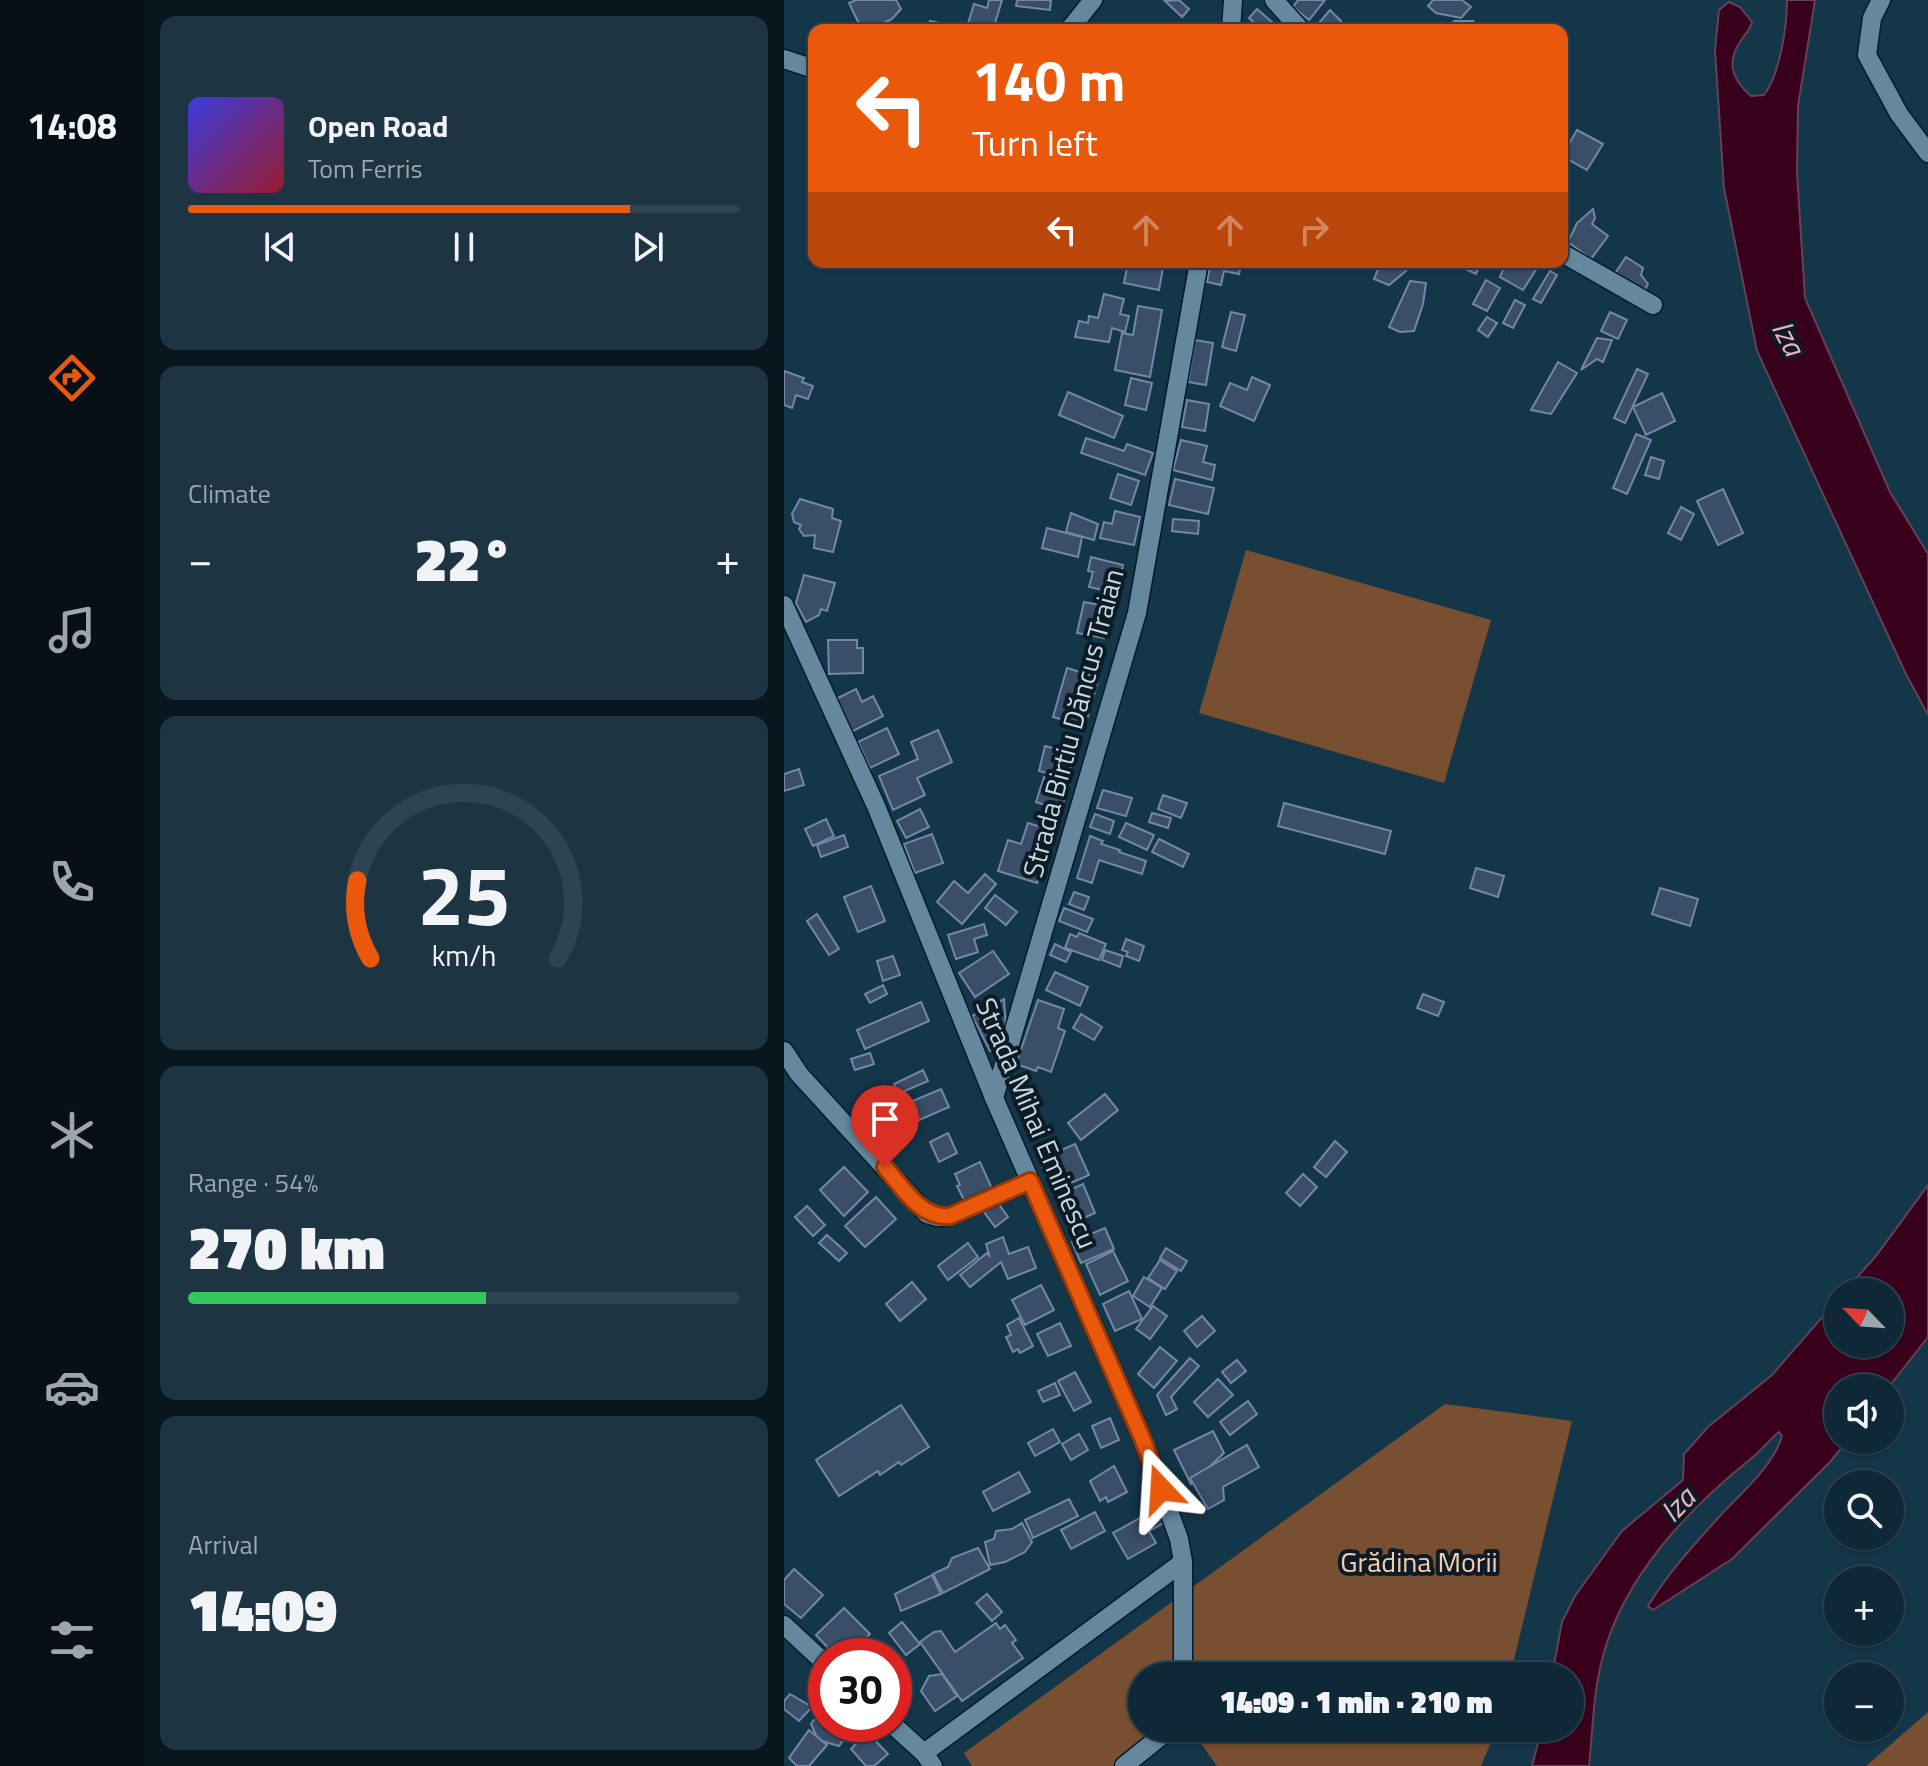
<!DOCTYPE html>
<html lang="en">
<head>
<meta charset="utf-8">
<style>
  :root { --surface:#0f2837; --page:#1d3442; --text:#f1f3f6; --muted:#9ba6ad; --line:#2f4452; --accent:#ea580c }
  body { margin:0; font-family:"Titillium Web",sans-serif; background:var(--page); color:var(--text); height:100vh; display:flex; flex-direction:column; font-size:30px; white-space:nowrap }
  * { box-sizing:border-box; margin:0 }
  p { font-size:26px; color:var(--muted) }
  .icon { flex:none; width:44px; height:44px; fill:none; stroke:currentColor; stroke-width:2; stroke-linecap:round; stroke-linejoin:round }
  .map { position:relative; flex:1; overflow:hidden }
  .sheet { display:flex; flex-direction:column; gap:16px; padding:16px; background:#08161e; width:640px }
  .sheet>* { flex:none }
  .banner { position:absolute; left:24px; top:24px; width:760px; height:244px; border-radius:16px; box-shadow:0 2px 6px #0004,0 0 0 2px var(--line); background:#ea580c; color:#fff; overflow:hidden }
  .needle { width:52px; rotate:295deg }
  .controls { position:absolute; left:1040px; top:1278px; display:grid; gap:16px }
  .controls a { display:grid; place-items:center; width:80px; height:80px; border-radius:50%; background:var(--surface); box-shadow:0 2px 6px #0004,0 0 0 2px var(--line); font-size:40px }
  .speed { position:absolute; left:24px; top:1638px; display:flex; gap:16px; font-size:40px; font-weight:700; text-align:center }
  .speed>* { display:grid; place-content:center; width:104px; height:104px; border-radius:50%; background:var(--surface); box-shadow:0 2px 6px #0004,0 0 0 2px var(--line); line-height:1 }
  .speed .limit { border:12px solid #d22; background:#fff; color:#111 }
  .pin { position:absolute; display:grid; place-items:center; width:68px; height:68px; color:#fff; margin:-82px -34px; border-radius:50% 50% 50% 0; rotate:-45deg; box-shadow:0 0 8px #0007 }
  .pin .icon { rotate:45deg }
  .me { position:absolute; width:88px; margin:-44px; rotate:340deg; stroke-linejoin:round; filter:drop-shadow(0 0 6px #0008) }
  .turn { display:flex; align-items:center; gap:28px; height:168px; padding:0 32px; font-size:36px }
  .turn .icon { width:104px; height:104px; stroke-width:2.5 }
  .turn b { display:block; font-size:56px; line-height:68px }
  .lanes { display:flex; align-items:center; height:76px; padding:0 32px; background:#0003; justify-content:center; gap:40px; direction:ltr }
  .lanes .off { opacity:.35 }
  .big { font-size:60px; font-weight:800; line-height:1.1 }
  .sheet .tile { flex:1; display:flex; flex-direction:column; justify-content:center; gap:12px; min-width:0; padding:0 28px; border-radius:16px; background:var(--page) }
  .sheet .dial { align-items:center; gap:0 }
  .dial svg { height:208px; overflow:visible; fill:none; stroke:var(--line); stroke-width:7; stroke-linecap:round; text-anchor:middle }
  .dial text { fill:var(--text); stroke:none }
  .song { display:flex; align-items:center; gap:24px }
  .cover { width:96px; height:96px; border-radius:12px; background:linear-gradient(135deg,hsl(240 70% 55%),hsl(350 70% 35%)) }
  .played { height:8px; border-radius:4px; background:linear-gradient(90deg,var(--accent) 80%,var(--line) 80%) }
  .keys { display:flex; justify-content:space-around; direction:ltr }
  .heat { display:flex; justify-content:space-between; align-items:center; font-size:44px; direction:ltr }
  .charge { height:12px; border-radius:6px; background:linear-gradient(90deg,#34c759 54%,var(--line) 0) }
  .trip { position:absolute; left:344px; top:1662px; width:456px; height:80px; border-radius:40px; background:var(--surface); box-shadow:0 2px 6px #0004,0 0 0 2px var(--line); font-weight:800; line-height:80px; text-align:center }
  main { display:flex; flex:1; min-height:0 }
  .dock { display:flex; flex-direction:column; width:144px; justify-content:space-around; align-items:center; background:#061016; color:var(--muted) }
  .dock .icon { width:56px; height:56px }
  .dock .current { color:var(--accent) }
  .dock b { font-size:36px; color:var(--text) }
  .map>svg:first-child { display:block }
  .green { fill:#784f30 }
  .water { fill:#39001c; stroke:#634158; stroke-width:2 }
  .building { fill:#3a4d69; stroke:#7388a7; stroke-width:2 }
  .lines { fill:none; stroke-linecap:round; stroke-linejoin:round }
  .street-casing { stroke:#001c2f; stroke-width:21 }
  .street { stroke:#65889f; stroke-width:18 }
  .route-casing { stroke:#983908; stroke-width:20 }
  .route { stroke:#ea580c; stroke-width:14 }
  .labels { text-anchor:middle; stroke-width:8; stroke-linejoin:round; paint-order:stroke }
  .street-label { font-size:28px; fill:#c6d8e4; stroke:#0d1c24 }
  .park-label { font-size:28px; fill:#f5ceb2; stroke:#0d1c24 }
  .water-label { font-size:30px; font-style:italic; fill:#f4aec6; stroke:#0d1c24 }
</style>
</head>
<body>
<main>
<nav class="dock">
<b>14:08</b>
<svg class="icon current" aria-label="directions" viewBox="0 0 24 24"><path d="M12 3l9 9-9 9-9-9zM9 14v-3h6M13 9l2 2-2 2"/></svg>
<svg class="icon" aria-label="music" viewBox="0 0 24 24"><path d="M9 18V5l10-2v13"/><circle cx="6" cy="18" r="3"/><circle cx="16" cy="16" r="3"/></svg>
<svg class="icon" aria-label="phone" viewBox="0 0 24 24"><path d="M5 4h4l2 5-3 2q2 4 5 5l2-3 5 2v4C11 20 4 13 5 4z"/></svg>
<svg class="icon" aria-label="climate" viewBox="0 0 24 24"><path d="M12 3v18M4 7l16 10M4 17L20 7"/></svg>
<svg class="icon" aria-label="car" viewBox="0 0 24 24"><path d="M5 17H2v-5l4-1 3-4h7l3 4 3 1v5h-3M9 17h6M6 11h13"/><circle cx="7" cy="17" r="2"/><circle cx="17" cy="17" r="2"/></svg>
<svg class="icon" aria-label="filters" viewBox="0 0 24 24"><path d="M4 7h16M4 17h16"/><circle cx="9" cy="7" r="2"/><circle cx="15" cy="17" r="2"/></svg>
</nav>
<section class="sheet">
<div class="tile">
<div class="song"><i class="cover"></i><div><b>Open Road</b><p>Tom Ferris</p></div></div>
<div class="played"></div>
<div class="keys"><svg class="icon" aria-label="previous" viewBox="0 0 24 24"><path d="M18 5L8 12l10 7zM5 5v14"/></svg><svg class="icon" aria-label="pause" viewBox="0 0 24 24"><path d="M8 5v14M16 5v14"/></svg><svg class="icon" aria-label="next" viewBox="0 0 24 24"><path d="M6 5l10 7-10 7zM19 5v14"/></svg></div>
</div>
<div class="tile"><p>Climate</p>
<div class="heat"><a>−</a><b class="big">22°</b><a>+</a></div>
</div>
<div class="tile dial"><svg viewBox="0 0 100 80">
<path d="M14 69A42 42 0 1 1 86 69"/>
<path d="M14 69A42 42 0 0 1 9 39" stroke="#ea580c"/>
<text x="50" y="56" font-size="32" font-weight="700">25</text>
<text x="50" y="72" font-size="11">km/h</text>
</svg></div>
<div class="tile"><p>Range · 54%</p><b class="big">270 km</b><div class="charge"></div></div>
<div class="tile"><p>Arrival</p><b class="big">14:09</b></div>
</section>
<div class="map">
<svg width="1144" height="1766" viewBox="0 0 1144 1766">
  <rect width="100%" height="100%" fill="#143649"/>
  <!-- green -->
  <g class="green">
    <path d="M462,550L707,620L660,783L415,713Z"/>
    <path d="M661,1404L788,1421L726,1676H358V1728H396L346,1766H188L180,1753Z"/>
    <path d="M1144,1712V1766H1082Z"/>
    <path d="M406,1728H713L697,1766H433Z"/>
  </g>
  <!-- water -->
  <g class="water">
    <path d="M1003,0H1031L1014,106L1013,173L1021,298L1106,492L1144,554V715L1121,672L973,351L940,188L931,50L935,10L945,2L956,7L968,22C966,30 963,32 958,39C942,61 947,79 967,96L980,95C996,74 1003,26 1003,0Z"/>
    <path d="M1144,1185V1337L1104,1388H1054V1440H1064L1046,1462L948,1559L869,1610L864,1606C883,1574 909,1546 934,1518C955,1495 989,1467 998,1436L995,1432C986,1439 978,1450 969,1457C906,1507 840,1576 819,1656C809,1692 809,1729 805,1766H748L758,1728H786V1676H768L778,1622L791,1596L838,1531L899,1480L900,1454L924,1427L988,1375L1054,1299V1344H1106V1292H1060L1092,1256Z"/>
  </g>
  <!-- building -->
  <g class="building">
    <path d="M72,0H112L117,9L108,19L86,30H78L65,3Z"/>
    <path d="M205,0H218L209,30L183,27L190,4L203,8Z"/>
    <path d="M233,0H267L266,10L232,6Z"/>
    <path d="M395,0L405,9L398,17L381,1Z"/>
    <path d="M514,0H541L525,20L509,7Z"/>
    <path d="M649,0H678L687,7L677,18L652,13L644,6Z"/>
    <path d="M473,9L496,29L495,30H477L465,18Z"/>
    <path d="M546,10L557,21L549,30H529Z"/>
    <path d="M146,21L180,28L179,30H144Z"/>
    <path d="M670,21H689L684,30H665Z"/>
    <path d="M793,130L819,144L803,170L778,156Z"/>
    <path d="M809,209L811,218L808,224L824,236L807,259L784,242L793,223Z"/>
    <path d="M842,257L859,268L857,275L864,284L859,293L830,275Z"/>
    <path d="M344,262H380L375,290L340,283Z"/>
    <path d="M427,262H458L455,274L440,271L437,285L423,282Z"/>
    <path d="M597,262H625L622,271L605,285L590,279Z"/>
    <path d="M666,262H697L692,274Z"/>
    <path d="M722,262H742L753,268L739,290L716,277Z"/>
    <path d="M766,271L773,275L757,303L749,299Z"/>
    <path d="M702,280L716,288L703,311L689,304Z"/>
    <path d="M626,281L642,283L639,304L630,331L616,332L605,327Z"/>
    <path d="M320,294L340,299L336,314L345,316L341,332L328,328L325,342L291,337L295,321L304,323L305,316L314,318Z"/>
    <path d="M731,300L741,305L729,328L719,323Z"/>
    <path d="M354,306L378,310L366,377L331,370L338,333L349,335Z"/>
    <path d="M447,312L461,315L452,351L438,347Z"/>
    <path d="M826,312L843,320L834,339L817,331Z"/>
    <path d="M703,317L713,323L704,337L694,330Z"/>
    <path d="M813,338L828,340L819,362L813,359L797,370Z"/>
    <path d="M411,340L429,343L422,385L404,382Z"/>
    <path d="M774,362L793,373L767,414L747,410Z"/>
    <path d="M853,369L864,374L841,423L830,418Z"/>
    <path d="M0,371L20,378L18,382L29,386L24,399L12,395L8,408L0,405Z"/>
    <path d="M468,377L486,385L470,421L436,406L446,383L463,390Z"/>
    <path d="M347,378L368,383L362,410L341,405Z"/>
    <path d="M284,392L339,416L330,438L275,415Z"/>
    <path d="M878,393L891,421L862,435L849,407Z"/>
    <path d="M403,400L425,404L421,431L398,427Z"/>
    <path d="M852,434L867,440L843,494L829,488Z"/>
    <path d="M302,438L340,451L343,444L369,453L361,475L297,453Z"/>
    <path d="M397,440L423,446L419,462L431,465L428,480L389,470Z"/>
    <path d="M867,457L880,461L875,479L861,475Z"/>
    <path d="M334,474L355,481L347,505L326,498Z"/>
    <path d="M391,479L430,488L424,514L385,505Z"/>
    <path d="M939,489L959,533L934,545L913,501Z"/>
    <path d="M16,499L49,509L48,518L57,521L49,552L30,548L31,535L20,536L15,529L17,525L10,522L8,514Z"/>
    <path d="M897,507L910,514L897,540L884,533Z"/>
    <path d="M331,511L356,517L350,545L316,538L320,522L328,524Z"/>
    <path d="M287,513L314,524L310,540L282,532Z"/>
    <path d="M389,519L415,521L414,534L388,531Z"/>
    <path d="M263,528L298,537L294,557L258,548Z"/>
    <path d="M307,557L339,565L333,593L305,587L309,572L304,571Z"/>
    <path d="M20,575L51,583L43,611L37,609L35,615L22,622L12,603Z"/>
    <path d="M300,602L326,607L320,638L293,633Z"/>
    <path d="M44,640H73V648H79V673L45,674Z"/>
    <path d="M283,668L315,678L301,726L269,717Z"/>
    <path d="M72,689L78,702L89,696L99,716L67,732L52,699Z"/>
    <path d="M103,728L115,754L86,768L74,742Z"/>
    <path d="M154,730L168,762L133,778L141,795L109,810L95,776L134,759L127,742Z"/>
    <path d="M261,746L290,754L284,778L255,771Z"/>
    <path d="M15,769L20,785L0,791V774Z"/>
    <path d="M260,777L285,785L277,810L252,802Z"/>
    <path d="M319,790L348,798L342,816L313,808Z"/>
    <path d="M379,795L403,803L397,818L374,809Z"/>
    <path d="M500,803L607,831L601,854L494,826Z"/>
    <path d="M136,809L145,827L122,838L113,821Z"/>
    <path d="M368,813L387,818L384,828L365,822Z"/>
    <path d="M311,814L330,821L326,834L306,827Z"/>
    <path d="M42,819L50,836L29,846L21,829Z"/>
    <path d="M244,823L270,831L253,883L214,871L224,840L237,844Z"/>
    <path d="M342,823L370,835L363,850L335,837Z"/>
    <path d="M148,834L159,863L131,873L120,844Z"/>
    <path d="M60,835L64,847L37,857L33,845Z"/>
    <path d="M306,836L319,841L317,844L336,850L335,852L362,861L358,874L315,860L308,883L293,878Z"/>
    <path d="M375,839L405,854L399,867L368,852Z"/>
    <path d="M692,868L720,876L714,897L686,888Z"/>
    <path d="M201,874L212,884L178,924L153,902L170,881L184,893Z"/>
    <path d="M87,886L101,921L74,932L60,897Z"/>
    <path d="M876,888L914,899L906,926L868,914Z"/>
    <path d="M290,892L305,897L300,910L285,904Z"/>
    <path d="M211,895L233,912L222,925L201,908Z"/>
    <path d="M280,908L309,919L303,932L275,921Z"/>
    <path d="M33,914L55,949L45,955L23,921Z"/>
    <path d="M200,924L203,935L190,939L194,952L172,959L164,935Z"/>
    <path d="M295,933L322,944L315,960L281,948L286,934L293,937Z"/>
    <path d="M342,939L360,946L355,961L342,956L344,952L338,950Z"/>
    <path d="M271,944L287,952L282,962L266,955Z"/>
    <path d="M321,950L339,956L336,967L318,960Z"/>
    <path d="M209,951L225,974L191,997L175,973Z"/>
    <path d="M109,956L116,975L99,981L93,961Z"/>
    <path d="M271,972L304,987L296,1006L262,990Z"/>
    <path d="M99,985L103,994L86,1003L81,994Z"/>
    <path d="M639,994L660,1002L654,1016L633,1008Z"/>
    <path d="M220,999L223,1042L206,1051L188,1016Z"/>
    <path d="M254,1000L280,1009L274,1028L281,1031L267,1072L254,1067L252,1071L232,1064Z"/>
    <path d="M137,1002L145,1021L81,1049L73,1030Z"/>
    <path d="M297,1014L318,1027L310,1040L289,1028Z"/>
    <path d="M86,1053L90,1064L71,1070L67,1059Z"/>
    <path d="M139,1070L144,1081L114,1094L110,1084Z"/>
    <path d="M157,1089L165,1107L108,1132L100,1113Z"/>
    <path d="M321,1094L334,1110L297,1140L284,1123Z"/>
    <path d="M164,1133L173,1153L155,1162L146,1142Z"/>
    <path d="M551,1141L563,1152L542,1177L530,1167Z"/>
    <path d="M291,1144L305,1175L269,1191L255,1160Z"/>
    <path d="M196,1162L209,1191L182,1204L173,1186L176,1185L171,1174Z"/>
    <path d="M60,1167L84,1192L60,1216L36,1190Z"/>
    <path d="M519,1174L533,1187L516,1206L502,1193Z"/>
    <path d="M299,1184L311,1213L286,1224L274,1195Z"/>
    <path d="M92,1197L112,1219L81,1247L61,1226Z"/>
    <path d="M214,1203L224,1217L211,1227L200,1212Z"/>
    <path d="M23,1206L41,1225L29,1236L11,1217Z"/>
    <path d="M321,1228L330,1249L297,1263L288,1242Z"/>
    <path d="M43,1235L63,1253L55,1261L35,1243Z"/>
    <path d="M219,1237L225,1254L244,1247L252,1268L224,1279L217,1262L186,1287L176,1275L203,1253L206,1257L202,1244Z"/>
    <path d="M184,1243L194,1257L164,1280L154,1266Z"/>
    <path d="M382,1248L403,1261L397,1271L376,1258Z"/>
    <path d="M329,1251L344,1281L316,1295L302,1264Z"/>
    <path d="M376,1260L393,1271L381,1289L364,1278Z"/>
    <path d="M360,1277L378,1288L366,1307L349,1296Z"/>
    <path d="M128,1282L142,1299L116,1321L102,1304Z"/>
    <path d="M257,1285L270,1310L241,1325L228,1300Z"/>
    <path d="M345,1291L358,1319L331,1331L319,1304Z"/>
    <path d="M369,1306L383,1316L366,1339L352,1329Z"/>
    <path d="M418,1316L431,1331L413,1347L400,1331Z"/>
    <path d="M235,1318L249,1346L236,1353L234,1349L229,1352L222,1337L227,1335L223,1325Z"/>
    <path d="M276,1323L287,1346L264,1356L253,1334Z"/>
    <path d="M376,1347L393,1361L370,1388L354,1374Z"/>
    <path d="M406,1358L415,1366L387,1397L393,1409L382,1415L373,1395Z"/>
    <path d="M453,1360L462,1371L447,1383L438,1372Z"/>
    <path d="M291,1372L307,1402L290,1411L274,1381Z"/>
    <path d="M434,1379L449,1395L424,1417L410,1402Z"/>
    <path d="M271,1383L276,1395L259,1402L254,1391Z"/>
    <path d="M464,1401L473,1414L446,1435L436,1422Z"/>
    <path d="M117,1405L145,1447L117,1465L115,1462L96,1475L94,1471L55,1496L32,1460Z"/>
    <path d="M326,1418L335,1440L317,1448L308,1426Z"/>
    <path d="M269,1429L276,1442L251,1456L244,1443Z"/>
    <path d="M429,1431L440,1453L407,1484L390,1450Z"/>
    <path d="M295,1434L304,1450L287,1460L278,1444Z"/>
    <path d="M463,1445L475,1467L439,1487L440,1500L424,1509L406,1478Z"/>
    <path d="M330,1466L343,1492L324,1502L322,1497L316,1501L306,1481Z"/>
    <path d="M235,1472L246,1492L209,1511L199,1492Z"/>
    <path d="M285,1499L294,1516L249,1538L241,1520Z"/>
    <path d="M372,1509L380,1523L365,1531L372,1543L344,1559L329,1533Z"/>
    <path d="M311,1512L321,1531L287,1549L277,1530Z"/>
    <path d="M238,1523L248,1542L241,1552L221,1562L206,1565L201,1542L210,1539L212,1531L228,1529Z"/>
    <path d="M194,1548L206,1569L159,1593L149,1574L164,1567L168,1558Z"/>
    <path d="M10,1569L39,1595L17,1618L0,1604V1580Z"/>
    <path d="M148,1575L157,1594L117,1611L111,1594Z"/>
    <path d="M203,1594L218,1612L208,1621L192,1603Z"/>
    <path d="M60,1608L86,1634L63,1656H56L47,1651L32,1635Z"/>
    <path d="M118,1622L136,1644L122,1655L105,1633Z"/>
    <path d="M212,1623L216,1629L221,1625L232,1640L228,1643L239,1658L178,1701L136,1642L150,1632L157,1631L171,1652Z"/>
    <path d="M158,1674L173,1696L151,1711L137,1691L145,1676Z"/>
    <path d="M6,1694L28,1707L15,1721L0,1709V1701Z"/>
    <path d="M42,1705V1724H71L55,1746L34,1740L27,1724Z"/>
    <path d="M25,1730L43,1745L25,1766H13L5,1758Z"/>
    <path d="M83,1732L104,1754L90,1766H82L67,1749Z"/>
  </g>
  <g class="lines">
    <defs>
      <g id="street">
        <path d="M490,0L517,30"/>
        <path d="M1097,0L1088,18L1083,55L1115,114L1144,153"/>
        <path d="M285,30L309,0"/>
        <path d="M447,30L449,0"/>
        <path d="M0,59L30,69"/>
        <path d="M778,253L869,305"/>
        <path d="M0,605L92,806L210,1098L359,1440L395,1539L399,1562V1676"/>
        <path d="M0,1051L15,1074L143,1214L154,1217L166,1216L246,1181"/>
        <path d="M210,1098L353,613L415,262"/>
        <path d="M0,1625L42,1664"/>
        <path d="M108,1724L140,1753L149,1766"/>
        <path d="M140,1753L399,1562"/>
        <path d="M340,1766L387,1728"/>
      </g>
    </defs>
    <!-- street casing -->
    <use href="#street" class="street-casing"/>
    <!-- street -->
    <use href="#street" class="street"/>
  </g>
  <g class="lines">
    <defs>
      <path id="route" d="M101,1167C119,1188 137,1219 166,1216L246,1181L359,1440L377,1489"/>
    </defs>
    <!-- route casing -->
    <use href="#route" class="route-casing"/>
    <!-- route -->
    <use href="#route" class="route"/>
  </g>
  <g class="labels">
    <!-- street labels -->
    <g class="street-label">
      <text transform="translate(289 723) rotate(-75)" y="10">Strada Birtiu Dăncus Traian</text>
      <text transform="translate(253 1123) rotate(67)" y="10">Strada Mihai Eminescu</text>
    </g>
    <!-- park labels -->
    <g class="park-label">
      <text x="635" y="1572">Grădina Morii</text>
    </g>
    <!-- water labels -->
    <g class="water-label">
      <text transform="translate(1004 338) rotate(62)" y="10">Iza</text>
      <text transform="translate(894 1505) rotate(-46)" y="10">Iza</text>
    </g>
  </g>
</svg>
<div class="controls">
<a><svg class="needle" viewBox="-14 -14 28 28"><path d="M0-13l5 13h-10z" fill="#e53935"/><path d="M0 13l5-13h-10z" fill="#9ba6ad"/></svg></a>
<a><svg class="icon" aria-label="sound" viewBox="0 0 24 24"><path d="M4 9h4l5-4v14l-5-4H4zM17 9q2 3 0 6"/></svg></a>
<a><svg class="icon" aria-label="search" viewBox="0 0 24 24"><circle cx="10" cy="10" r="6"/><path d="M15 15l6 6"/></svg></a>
<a>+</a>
<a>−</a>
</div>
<div class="speed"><div class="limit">30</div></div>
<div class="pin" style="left:101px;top:1167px;background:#d93025"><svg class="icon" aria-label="arrive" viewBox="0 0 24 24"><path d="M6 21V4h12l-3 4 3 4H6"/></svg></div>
<svg class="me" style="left:377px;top:1489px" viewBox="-20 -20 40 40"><path d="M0-17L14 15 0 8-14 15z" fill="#ea580c" stroke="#fff" stroke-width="4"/></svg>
<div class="trip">14:09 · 1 min · 210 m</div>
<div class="banner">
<div class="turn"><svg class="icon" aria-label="left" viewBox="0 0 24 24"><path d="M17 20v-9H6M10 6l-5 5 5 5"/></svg><div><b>140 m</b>Turn left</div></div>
<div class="lanes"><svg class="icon" aria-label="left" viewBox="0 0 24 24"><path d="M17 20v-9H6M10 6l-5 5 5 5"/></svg><svg class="icon off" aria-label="ahead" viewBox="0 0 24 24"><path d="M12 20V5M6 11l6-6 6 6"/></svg><svg class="icon off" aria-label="ahead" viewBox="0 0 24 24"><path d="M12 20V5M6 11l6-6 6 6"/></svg><svg class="icon off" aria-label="right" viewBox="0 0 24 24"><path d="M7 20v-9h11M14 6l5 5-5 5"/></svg></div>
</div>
</div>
</main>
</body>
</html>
